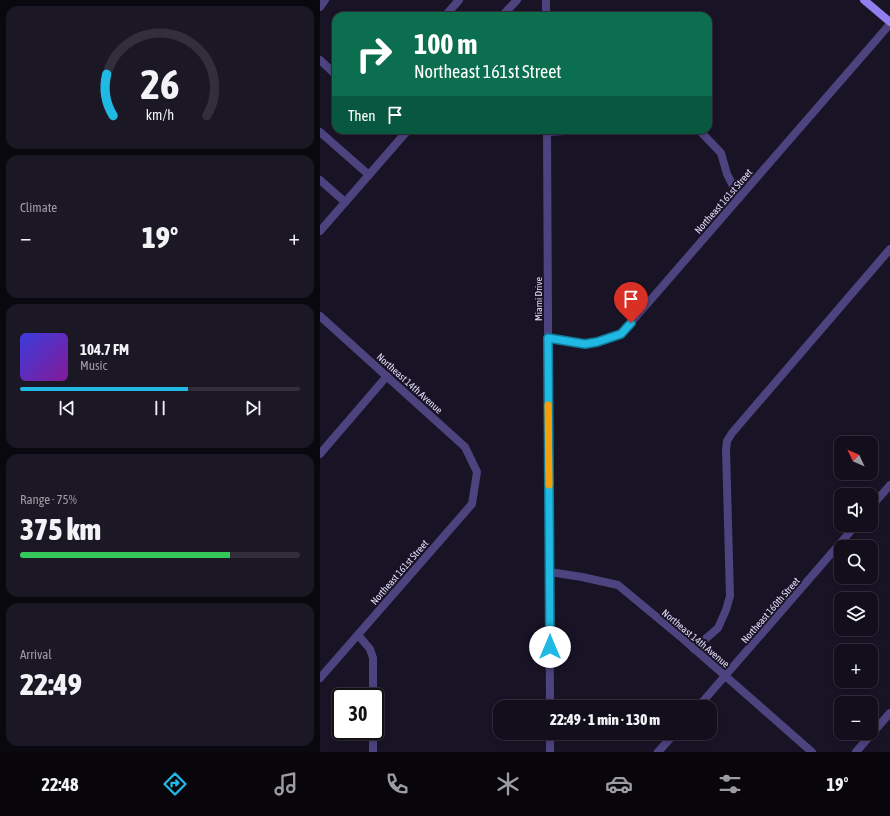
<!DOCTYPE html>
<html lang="en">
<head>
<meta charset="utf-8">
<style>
  :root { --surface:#130e1c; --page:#1c1725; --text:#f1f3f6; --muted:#9d9ca3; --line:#322e3b; --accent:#20b9e3 }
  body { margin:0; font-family:"Asap Condensed",sans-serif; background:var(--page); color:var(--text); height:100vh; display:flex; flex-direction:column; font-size:15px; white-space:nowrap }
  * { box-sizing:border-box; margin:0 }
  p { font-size:13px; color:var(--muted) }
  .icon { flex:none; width:22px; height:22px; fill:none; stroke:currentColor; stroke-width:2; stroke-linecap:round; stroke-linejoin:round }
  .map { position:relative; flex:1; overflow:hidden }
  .drawer { display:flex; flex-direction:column; gap:6px; padding:6px; background:#0a080f; width:320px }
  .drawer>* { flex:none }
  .banner { position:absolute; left:12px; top:12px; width:380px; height:122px; border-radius:12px; box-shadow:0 2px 6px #0003,0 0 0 1px var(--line); background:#0b6e4f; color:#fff; overflow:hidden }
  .needle { width:26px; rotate:314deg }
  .buttons { position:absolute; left:514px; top:436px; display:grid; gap:8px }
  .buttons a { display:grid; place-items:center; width:44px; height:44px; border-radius:8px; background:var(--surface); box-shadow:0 2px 6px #0003,0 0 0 1px var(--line); font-size:20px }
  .speed { position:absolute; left:12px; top:688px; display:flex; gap:8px; font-size:20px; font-weight:700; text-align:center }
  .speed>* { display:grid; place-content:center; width:52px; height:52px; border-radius:50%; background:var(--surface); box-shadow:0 2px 6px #0003,0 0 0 1px var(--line); line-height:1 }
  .speed .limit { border:2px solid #111; border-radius:6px; background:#fff; color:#111 }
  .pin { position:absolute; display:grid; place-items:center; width:34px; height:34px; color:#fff; margin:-41px -17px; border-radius:50% 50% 50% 0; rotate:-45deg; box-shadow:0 0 4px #0007 }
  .pin .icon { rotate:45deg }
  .me { position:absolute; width:44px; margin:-22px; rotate:0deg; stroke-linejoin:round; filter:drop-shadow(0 0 3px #0008) }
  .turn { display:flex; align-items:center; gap:14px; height:84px; padding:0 16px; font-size:18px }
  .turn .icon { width:52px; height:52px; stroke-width:2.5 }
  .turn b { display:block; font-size:28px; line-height:34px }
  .then { display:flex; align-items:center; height:38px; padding:0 16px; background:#0003; gap:8px; font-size:15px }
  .big { font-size:30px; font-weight:800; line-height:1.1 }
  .drawer .widget { flex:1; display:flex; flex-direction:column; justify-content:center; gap:6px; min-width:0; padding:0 14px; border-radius:12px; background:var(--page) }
  .drawer .dial { align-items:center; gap:0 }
  .dial svg { height:104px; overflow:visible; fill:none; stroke:var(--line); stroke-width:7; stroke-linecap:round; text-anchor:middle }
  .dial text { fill:var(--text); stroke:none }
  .song { display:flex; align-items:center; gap:12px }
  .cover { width:48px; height:48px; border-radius:6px; background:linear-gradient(135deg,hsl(240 70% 55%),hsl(290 70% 35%)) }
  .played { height:4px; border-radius:2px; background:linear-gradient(90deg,var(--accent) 60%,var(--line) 60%) }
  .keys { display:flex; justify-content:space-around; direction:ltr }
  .heat { display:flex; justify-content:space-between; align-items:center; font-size:22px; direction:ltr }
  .charge { height:6px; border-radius:3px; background:linear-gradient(90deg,#34c759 75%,var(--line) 0) }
  .trip { position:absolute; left:173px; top:700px; width:224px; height:40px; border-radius:12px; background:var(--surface); box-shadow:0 2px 6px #0003,0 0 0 1px var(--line); font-weight:800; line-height:40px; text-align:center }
  .tabs { display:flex; height:64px; justify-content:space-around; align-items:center; background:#08060b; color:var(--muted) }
  .tabs .icon { width:28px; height:28px }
  .tabs .active { color:var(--accent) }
  .tabs b { font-size:18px; color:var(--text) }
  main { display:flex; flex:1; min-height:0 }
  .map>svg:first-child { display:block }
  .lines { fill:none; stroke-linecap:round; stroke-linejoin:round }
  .lane { stroke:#4d447f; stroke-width:8 }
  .street { stroke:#4d447f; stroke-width:8 }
  .secondary { stroke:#8f7fef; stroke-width:8 }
  .route-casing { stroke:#157894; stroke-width:10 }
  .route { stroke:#20b9e3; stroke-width:7 }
  .slow { stroke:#f59e0b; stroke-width:7 }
  .labels { text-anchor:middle; stroke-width:4; stroke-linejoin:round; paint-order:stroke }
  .street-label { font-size:10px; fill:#e4ddfb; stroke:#191326 }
</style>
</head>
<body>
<main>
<section class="drawer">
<div class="widget dial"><svg viewBox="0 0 100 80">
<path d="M14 69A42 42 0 1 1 86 69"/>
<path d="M14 69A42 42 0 0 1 9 37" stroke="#20b9e3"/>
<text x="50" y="56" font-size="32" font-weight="700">26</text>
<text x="50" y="72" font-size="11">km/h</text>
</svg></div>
<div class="widget"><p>Climate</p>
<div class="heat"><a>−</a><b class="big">19°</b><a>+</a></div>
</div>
<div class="widget">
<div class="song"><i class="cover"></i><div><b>104.7 FM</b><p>Music</p></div></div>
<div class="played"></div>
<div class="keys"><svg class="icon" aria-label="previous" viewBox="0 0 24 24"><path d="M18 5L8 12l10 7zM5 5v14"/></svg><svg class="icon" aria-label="pause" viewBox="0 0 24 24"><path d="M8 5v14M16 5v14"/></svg><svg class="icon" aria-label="next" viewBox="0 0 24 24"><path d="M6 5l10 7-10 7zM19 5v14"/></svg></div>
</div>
<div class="widget"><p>Range · 75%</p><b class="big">375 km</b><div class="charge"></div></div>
<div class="widget"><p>Arrival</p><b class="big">22:49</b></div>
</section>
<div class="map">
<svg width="570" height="752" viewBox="0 0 570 752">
  <rect width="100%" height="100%" fill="#191326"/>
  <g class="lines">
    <!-- lane -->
    <g class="lane">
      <path d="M0,7L5,0"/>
      <path d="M125,16L139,0"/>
      <path d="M0,60L16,75"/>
      <path d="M79,130L84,134"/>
      <path d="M379,130L401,153L407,174L419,198"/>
      <path d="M0,132L49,175"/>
      <path d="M227,132L264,130"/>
      <path d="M0,180L25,202"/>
      <path d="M0,454L67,376"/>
      <path d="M38,635L50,649L53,658V697"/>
      <path d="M374,649L398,628L406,610L410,596L406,450L407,441L412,433L570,249"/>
      <path d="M53,731V752"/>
      <path d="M536,752L570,713"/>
    </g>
    <!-- street -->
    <g class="street">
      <path d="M226,0V16"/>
      <path d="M182,16L197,0"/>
      <path d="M227,130L230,707"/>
      <path d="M0,231L88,130"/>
      <path d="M0,316L145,447L157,472L152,504L0,678"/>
      <path d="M228,338L265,344L277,342L301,334L570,24"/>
      <path d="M551,507L570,485"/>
      <path d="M230,572L262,577L298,585L362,638L492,752"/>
      <path d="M378,707L536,525"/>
      <path d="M230,733V752"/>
      <path d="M338,752L355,733"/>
    </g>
    <!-- secondary -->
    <path class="secondary" d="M544,0L570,22"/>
  </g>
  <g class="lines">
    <defs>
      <path id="route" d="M230,647L228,338L265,344L277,342L301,334L311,323"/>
    </defs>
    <!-- route casing -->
    <use href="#route" class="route-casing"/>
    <!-- route -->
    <use href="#route" class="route"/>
    <!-- slow -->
    <path class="slow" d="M228,405L229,485"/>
  </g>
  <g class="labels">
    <!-- street labels -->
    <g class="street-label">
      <text transform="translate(403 201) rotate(-49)" y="4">Northeast 161st Street</text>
      <text transform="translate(218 299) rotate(-90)" y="4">Miami Drive</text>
      <text transform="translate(90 383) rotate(42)" y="4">Northeast 14th Avenue</text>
      <text transform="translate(79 572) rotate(-49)" y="4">Northeast 161st Street</text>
      <text transform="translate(450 610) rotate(-49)" y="4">Northeast 160th Street</text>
      <text transform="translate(376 638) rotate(40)" y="4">Northeast 14th Avenue</text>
    </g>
  </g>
</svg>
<div class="buttons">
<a><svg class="needle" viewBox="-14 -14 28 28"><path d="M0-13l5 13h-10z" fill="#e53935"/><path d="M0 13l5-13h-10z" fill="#9d9ca3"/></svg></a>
<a><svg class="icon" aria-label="sound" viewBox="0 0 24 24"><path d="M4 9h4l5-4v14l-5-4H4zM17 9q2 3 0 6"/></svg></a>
<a><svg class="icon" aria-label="search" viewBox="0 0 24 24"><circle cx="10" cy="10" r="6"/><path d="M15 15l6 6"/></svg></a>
<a><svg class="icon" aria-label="layers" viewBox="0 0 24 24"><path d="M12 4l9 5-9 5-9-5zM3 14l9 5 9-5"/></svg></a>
<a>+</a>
<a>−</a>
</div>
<div class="speed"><div class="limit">30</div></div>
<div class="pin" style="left:311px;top:323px;background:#d93025"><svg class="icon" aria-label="arrive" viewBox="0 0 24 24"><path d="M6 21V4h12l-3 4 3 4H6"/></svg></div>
<svg class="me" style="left:230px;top:647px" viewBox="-20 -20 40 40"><circle r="19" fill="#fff"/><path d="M0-13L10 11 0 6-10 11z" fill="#20b9e3"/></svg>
<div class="trip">22:49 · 1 min · 130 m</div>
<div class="banner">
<div class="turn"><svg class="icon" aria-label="right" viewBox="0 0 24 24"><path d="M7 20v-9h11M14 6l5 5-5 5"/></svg><div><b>100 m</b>Northeast 161st Street</div></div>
<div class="then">Then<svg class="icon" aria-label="arrive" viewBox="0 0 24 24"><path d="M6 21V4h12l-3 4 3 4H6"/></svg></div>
</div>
</div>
</main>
<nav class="tabs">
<b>22:48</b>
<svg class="icon active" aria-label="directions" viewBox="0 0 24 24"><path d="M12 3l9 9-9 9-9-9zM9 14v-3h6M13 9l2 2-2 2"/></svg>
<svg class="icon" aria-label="music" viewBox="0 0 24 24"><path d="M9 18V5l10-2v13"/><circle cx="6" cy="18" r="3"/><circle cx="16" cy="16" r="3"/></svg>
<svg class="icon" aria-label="phone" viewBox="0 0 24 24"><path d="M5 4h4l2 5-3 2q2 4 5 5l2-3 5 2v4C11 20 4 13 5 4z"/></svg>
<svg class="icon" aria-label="climate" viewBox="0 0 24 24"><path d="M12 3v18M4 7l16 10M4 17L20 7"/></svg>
<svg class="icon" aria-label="car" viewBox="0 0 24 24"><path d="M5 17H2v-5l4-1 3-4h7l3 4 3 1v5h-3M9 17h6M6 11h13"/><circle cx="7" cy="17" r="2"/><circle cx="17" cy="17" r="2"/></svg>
<svg class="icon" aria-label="filters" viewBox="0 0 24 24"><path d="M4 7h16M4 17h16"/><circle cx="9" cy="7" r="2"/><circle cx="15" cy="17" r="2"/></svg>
<b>19°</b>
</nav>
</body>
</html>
